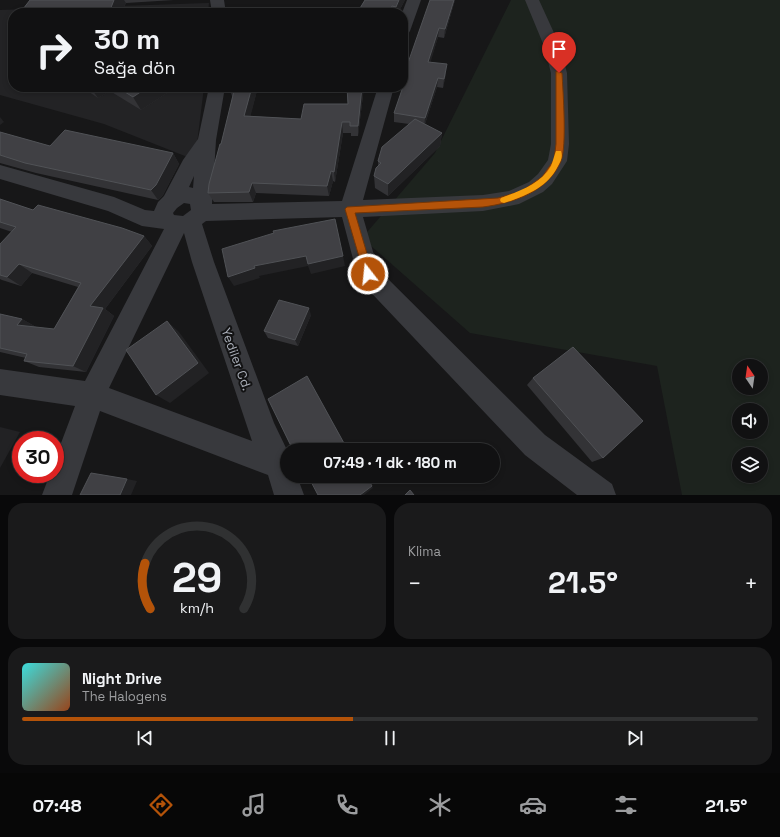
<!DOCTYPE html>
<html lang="tr">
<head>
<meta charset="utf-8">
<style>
  :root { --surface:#111112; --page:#1a1a1b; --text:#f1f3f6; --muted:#9c9d9f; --line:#303132; --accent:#b45309 }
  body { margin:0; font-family:"Space Grotesk",sans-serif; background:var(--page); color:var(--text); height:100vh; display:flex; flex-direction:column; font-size:15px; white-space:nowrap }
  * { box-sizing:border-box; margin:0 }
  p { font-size:13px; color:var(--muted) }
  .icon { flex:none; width:22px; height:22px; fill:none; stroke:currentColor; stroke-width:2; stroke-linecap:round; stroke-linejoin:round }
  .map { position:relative; height:495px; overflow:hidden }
  .panel { display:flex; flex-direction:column; gap:8px; padding:8px; background:#09090a; flex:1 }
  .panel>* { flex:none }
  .guide { position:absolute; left:8px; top:8px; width:400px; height:84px; border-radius:16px; box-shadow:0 2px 6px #0003,0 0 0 1px var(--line); background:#111112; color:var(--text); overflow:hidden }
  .needle { width:26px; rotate:347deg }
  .tools { position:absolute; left:732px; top:359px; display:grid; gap:8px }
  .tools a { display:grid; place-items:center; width:36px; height:36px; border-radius:50%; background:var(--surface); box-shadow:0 2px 6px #0003,0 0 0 1px var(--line); font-size:20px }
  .speed { position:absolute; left:12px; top:431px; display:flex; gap:8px; font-size:20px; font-weight:700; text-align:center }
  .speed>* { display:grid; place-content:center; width:52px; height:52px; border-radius:50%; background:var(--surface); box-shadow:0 2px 6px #0003,0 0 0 1px var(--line); line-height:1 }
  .speed .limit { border:6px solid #d22; background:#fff; color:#111 }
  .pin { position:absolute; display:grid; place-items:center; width:34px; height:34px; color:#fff; margin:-41px -17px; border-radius:50% 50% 50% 0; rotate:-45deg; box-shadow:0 0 4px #0007 }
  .pin .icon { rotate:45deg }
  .me { position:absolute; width:44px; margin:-22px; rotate:344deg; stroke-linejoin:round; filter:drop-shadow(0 0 3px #0008) }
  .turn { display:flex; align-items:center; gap:14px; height:84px; padding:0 20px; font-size:18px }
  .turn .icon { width:52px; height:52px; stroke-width:2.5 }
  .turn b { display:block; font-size:28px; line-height:34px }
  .big { font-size:30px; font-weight:800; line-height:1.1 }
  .panel .widget { flex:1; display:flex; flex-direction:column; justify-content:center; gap:6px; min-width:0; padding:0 14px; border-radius:16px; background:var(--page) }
  .panel .dial { align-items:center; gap:0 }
  .dial svg { height:104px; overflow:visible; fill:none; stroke:var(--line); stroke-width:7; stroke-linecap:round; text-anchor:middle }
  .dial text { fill:var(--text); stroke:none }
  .song { display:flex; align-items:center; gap:12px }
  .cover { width:48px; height:48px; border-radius:6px; background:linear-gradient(135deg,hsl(180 70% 55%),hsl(20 70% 35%)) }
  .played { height:4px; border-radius:2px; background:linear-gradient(90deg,var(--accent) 45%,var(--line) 45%) }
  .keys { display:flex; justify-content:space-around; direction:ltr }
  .heat { display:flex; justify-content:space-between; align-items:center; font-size:22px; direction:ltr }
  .panel .tiles { flex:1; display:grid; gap:8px; grid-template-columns:1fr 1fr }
  .widget:last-child { grid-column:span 2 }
  .trip { position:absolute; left:280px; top:443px; width:220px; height:40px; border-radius:20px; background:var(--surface); box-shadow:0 2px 6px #0003,0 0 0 1px var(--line); font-weight:800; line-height:40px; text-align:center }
  .tab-bar { display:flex; height:64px; justify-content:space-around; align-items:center; background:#070707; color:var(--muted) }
  .tab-bar .icon { width:28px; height:28px }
  .tab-bar .active { color:var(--accent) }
  .tab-bar b { font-size:18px; color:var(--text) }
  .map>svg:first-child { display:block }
  .built { fill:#232325 }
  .green { fill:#1d231e; fill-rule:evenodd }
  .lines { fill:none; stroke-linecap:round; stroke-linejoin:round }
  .minor { fill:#38393d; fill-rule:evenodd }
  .wall { fill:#333336 }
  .shaded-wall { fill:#222224 }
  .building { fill:#404044; stroke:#505256 }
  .route { fill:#b45309; stroke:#753606 }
  .slow { fill:#f59e0b }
  .labels { text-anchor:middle; stroke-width:4; stroke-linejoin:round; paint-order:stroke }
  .street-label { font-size:13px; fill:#a9aeb8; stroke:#121213 }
</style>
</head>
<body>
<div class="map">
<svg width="780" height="495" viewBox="0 0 780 495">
  <rect width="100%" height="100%" fill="#171718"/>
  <!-- built -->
  <path class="built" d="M209,3L208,13H13V87H204L195,160L104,124L0,95V10Z"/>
  <!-- green -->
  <path class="green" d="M511,0H780V495H682L657,366L470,333L362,238L435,153ZM739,366H761V388H739ZM739,410H761V432H739ZM739,454H761V476H739Z"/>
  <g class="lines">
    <!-- minor -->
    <g class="minor">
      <path d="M210,0H224L226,13H212Z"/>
      <path d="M407,0H421L410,31L408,34L403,35L402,13Z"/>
      <path d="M525,0H539L560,46L567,73L569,144L567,161L552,184L543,192L519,204L483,211L363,217L378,269L545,435L612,484L616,495H577L525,455L360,281L357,274L342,217L206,221L202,224L214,262L274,423L287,450V476H297L304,495H274L268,475L100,411L72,495H42L50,474H55V459L75,406L0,395V369L85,381L164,229L142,226L108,211L0,179V165L114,197L145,210L154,211L158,202L164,196L183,160L198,139L209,87H225L216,140L212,204L342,201L378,87H394L363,200L483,195L509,191L529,182L538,174L548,160L551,144V73L544,46ZM194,176L193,188L189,187ZM184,203L190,204L191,210L183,216L174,215L173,213L177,208ZM184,233L192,262L252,441L109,388Z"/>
    </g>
  </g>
  <!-- wall -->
  <g class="wall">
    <path d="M30,0H174L126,3L121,13H20Z"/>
    <path d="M365,0H405L398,13H357Z"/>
    <path d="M455,0L444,38L438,37L430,62L446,73L443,88L437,87L425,124L442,133L440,146L388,196L375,188L374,176L378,166V161L409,124L394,122V113L405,81V74Z"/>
    <path d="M82,87H165L167,93L141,110L110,91L98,98Z"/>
    <path d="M229,87H258L250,116L301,119L348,104L347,87H364L358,136H351V133H343L335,182L333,181L329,196L256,193L253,202H214L208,193L221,144L233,96H232Z"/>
    <path d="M0,132L50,146L173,153L179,164L163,195L158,200L36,173L0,163Z"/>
    <path d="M0,199L33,210L144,236L152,246L105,309L114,316L86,372L39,367L24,361L26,358L0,352V314L22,319L36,327H35L54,329L78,287L32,273L21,286L2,280L0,279V244L12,232L0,228Z"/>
    <path d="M311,315L298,346L268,338L264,331Z"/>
    <path d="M533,378L603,458L592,462L527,385Z"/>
  </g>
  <!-- shaded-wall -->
  <g class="shaded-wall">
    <path d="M114,0H124L126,3L121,13H111L110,10Z"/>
    <path d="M399,0H405L398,13H396V7Z"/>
    <path d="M454,0H455L444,38L445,29Z"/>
    <path d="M392,6V13H389Z"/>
    <path d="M439,28L438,37L428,71V62Z"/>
    <path d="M447,64L446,73L443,88L444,79Z"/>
    <path d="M438,78L437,87L424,127L425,118Z"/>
    <path d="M90,87H107L110,91L98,98Z"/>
    <path d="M148,87H165L167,93L141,110L133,97Z"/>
    <path d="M231,87H239L235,97Z"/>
    <path d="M252,87H258L248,126L244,116Z"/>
    <path d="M362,87H364L358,136V126Z"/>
    <path d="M0,117L4,122L0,125Z"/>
    <path d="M342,122L343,133L335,182L334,172Z"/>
    <path d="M442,133L440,146L388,196V184Z"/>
    <path d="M173,153L179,164L163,195L158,200L151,190Z"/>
    <path d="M331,171L333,181L329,196L327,186Z"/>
    <path d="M252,183L256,193L253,202L249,192Z"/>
    <path d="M144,236L152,246L105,309L114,316L86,372L73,366L90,306Z"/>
    <path d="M306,256H343L345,266L311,274L308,266L259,276L260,278L234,286L228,277L254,266Z"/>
    <path d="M19,264L32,273L21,286L7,277Z"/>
    <path d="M309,308L311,315L298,346L295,340Z"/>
    <path d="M22,319L36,327L31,333L17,325Z"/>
    <path d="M167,321L179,332L209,373L170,403L156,395Z"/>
    <path d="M0,427L20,432L0,468Z"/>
    <path d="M127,479L137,481L131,495H120Z"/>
    <path d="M372,486L373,488L364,495H360Z"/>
  </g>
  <!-- building -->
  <g class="building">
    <path d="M30,0H114L110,10H97L95,13H20Z"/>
    <path d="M365,0H399L396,7L392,6L389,13H357Z"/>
    <path d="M430,0H454L445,29L439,28L428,62L447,64L444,79L438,78L425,118L394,113L407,75L405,74L409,60Z"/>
    <path d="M117,87H148L133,97Z"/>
    <path d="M235,87H252L244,116L301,119L304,104H348L347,87H362L358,126H350V122H342L334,172L331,171L327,186L252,183L249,192L208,193L209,184L220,144H221Z"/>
    <path d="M415,119L442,133L388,184L374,176L376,168L381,163L378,161L382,147Z"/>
    <path d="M65,130L173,153L156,185L151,190L25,163L0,155V132L50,146Z"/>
    <path d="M0,199L33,210L38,205L122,228L144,236L90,306L103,308L73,366L24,361L27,354L0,348V314L22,319L17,325L54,329L81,283L19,264L7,277L0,275V244L16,227L0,222Z"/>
    <path d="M335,219L343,256L308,264L306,256L254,266L255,268L228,277L222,249L274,233L273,231Z"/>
    <path d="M279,300L309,308L295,340L264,331Z"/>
    <path d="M167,321L198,363L156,395L126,350Z"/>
    <path d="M573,347L643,421L603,458L533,378Z"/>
    <path d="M307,376L345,445L347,444L351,450H293L268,399Z"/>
    <path d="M91,473L127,479L120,495H80Z"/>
    <path d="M308,476H366L372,486L360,495H318Z"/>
    <path d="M410,490L414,495H405Z"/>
  </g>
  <!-- route -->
  <path class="route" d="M556,71L562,73C563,92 567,146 561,161C548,192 513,203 483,207L355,213L373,274L372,277L368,278L365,277L345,209L347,207L498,198L522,191L542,177L554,160L556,144Z"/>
  <!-- slow -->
  <path class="slow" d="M556,151H561C563,157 561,161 558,166C548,187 526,196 504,203L501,202L500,200L501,198C519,191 541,184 551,166C553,161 554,156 556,151Z"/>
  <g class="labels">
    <!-- street labels -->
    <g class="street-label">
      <text transform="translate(237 359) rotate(70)" y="5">Yediler Cd.</text>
    </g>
  </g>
</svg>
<div class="tools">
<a><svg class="needle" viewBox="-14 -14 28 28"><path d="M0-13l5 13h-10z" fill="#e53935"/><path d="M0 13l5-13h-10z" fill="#9c9d9f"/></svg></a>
<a><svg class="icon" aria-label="sound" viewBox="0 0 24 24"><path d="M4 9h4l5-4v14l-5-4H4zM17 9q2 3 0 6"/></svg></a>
<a><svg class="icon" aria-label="layers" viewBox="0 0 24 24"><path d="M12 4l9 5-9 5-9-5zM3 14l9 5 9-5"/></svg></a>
</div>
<div class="speed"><div class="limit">30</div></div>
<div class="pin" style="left:559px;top:73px;background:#d93025"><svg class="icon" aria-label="arrive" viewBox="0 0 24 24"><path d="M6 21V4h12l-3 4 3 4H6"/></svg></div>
<svg class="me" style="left:368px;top:274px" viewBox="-20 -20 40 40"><circle r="17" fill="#b45309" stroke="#fff" stroke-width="3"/><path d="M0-11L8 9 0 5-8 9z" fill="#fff"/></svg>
<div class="trip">07:49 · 1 dk · 180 m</div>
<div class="guide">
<div class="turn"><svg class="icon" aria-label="right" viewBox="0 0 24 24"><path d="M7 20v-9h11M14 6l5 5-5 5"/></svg><div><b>30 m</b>Sağa dön</div></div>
</div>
</div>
<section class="panel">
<div class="tiles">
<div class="widget dial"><svg viewBox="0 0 100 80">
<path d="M14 69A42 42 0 1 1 86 69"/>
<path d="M14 69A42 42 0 0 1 10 34" stroke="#b45309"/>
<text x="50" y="56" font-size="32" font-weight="700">29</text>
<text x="50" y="72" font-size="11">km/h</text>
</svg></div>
<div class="widget"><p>Klima</p>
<div class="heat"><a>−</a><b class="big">21.5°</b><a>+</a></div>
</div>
<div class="widget">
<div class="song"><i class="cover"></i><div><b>Night Drive</b><p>The Halogens</p></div></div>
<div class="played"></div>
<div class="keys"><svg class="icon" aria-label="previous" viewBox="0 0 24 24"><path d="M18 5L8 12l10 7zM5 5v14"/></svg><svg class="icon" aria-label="pause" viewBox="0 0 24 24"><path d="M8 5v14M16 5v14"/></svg><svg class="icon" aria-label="next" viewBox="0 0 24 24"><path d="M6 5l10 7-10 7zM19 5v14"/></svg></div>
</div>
</div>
</section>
<nav class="tab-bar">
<b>07:48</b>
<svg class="icon active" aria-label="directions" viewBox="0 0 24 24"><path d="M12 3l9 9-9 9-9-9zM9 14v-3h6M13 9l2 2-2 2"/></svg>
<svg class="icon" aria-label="music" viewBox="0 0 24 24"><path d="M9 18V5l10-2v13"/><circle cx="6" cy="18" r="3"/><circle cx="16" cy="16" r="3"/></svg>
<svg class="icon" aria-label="phone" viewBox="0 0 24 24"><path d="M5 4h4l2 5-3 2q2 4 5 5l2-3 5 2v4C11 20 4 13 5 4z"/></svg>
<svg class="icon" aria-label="climate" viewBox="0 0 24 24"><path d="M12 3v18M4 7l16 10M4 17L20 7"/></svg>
<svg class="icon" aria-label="car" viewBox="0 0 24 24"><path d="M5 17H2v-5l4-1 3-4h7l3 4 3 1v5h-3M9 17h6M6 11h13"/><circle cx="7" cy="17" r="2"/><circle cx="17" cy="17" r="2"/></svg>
<svg class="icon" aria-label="filters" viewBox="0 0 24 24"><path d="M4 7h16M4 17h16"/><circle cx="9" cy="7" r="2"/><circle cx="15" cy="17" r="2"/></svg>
<b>21.5°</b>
</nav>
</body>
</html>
